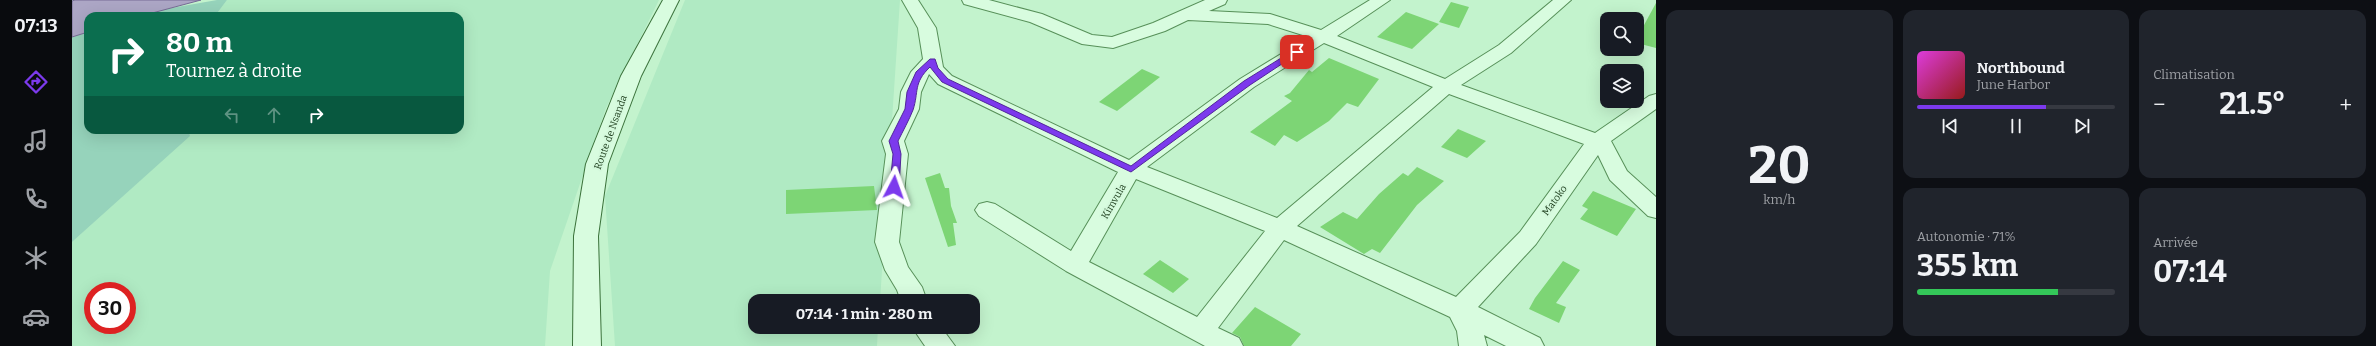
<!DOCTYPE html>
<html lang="fr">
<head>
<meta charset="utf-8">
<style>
  :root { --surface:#171b24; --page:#20242c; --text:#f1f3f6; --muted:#9ea1a6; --line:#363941; --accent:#7c3aed }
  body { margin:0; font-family:Bitter,serif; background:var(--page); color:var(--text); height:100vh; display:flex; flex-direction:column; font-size:15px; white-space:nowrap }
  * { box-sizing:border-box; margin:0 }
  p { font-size:13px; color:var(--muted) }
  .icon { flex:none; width:22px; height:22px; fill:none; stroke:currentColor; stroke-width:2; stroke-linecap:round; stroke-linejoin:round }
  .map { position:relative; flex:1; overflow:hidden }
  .sheet { display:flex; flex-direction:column; gap:10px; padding:10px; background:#0d0f14; width:720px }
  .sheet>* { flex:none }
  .banner { position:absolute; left:12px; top:12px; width:380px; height:122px; border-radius:12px; box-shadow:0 4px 16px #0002; background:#0b6e4f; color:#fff; overflow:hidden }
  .buttons { position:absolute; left:1528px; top:12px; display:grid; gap:8px }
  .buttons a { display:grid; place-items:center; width:44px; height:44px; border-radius:8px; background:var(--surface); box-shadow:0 4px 16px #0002; font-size:20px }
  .speed { position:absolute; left:12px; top:282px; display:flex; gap:8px; font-size:20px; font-weight:700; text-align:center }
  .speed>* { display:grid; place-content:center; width:52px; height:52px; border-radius:50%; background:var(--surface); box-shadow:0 4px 16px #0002; line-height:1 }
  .speed .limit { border:6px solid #d22; background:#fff; color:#111 }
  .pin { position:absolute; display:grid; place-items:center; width:34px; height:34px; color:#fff; margin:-17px; border-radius:8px; box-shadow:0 2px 6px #0006 }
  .me { position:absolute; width:44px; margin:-22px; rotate:4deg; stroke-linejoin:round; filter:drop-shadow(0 0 3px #0008) }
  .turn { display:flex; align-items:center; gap:14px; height:84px; padding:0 16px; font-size:18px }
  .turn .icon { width:52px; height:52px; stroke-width:2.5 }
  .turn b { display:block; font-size:28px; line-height:34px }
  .lanes { display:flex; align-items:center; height:38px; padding:0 16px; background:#0003; justify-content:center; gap:20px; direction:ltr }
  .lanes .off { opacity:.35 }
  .big { font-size:30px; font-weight:700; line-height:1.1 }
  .sheet .tile { flex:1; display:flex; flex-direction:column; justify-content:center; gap:6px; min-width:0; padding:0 14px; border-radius:12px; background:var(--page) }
  .sheet .dial { align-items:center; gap:0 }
  .dial b { font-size:52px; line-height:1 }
  .song { display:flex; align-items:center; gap:12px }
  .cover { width:48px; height:48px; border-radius:6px; background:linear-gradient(135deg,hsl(300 70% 55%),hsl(0 70% 35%)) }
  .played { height:4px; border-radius:2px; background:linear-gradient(90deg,var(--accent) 65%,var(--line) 65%) }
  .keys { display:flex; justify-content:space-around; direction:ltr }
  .heat { display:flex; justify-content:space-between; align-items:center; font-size:22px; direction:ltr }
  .charge { height:6px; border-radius:3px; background:linear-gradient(90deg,#34c759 71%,var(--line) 0) }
  .sheet .tiles { flex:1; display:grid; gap:10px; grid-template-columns:repeat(3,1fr) }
  .tile:first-child { grid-row:span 2 }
  .trip { position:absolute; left:676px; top:294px; width:232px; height:40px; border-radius:12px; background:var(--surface); box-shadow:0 4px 16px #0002; font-weight:700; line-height:40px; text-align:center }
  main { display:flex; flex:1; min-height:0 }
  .dock { display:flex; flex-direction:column; width:72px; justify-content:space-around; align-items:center; background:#090b0e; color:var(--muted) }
  .dock .icon { width:28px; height:28px }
  .dock .selected { color:var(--accent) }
  .dock b { font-size:18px; color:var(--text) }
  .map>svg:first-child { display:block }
  .farmland { fill:#b0eac3; fill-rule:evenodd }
  .green { fill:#96d3bb }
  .water { fill:#aca6c5; stroke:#766b95 }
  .building { fill:#7dd575 }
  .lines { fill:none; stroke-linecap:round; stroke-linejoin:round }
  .street-casing { stroke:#579059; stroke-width:2 }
  .secondary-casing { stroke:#3b723b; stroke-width:2 }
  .street { fill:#d8fcdf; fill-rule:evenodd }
  .secondary { fill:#d8fcdf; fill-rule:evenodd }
  .route { fill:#7c3aed; stroke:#51269a }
  .labels { text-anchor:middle; stroke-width:4; stroke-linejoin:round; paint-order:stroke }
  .street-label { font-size:10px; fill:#1e3e1d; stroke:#d4f9dc }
</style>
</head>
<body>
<main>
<nav class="dock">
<b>07:13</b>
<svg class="icon selected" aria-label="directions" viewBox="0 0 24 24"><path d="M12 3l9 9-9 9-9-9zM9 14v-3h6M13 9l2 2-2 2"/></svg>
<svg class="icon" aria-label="music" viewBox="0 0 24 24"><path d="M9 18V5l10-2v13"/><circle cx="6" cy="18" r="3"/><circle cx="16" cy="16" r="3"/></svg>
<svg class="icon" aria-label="phone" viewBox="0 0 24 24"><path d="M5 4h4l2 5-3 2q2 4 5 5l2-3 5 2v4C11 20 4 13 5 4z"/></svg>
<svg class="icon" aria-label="climate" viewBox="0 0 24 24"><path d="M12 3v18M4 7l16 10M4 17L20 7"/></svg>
<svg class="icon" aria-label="car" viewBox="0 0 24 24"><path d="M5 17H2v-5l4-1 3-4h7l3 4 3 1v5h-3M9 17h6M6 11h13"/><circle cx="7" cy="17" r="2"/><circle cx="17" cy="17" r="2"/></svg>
</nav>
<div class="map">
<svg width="1584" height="346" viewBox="0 0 1584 346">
  <rect width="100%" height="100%" fill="#c3f3cd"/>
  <!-- farmland -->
  <g class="farmland">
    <path d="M155,0H587L534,108L478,271L473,346H0V242L117,136L116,130H388V16H143ZM21,291H55V325H21Z"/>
    <path d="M613,0H828L808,301H683V327H806L805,346H543L533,196Z"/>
  </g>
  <!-- green -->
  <g class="green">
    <path d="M145,0H155L143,16H69L88,10Z"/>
    <path d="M16,32V130H116L118,136L0,242V37Z"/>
  </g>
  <!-- water -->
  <path class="water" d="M3,0H129L69,16H16V32L0,37V1Z"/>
  <!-- building -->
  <g class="building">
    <path d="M1379,2L1397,7L1387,28L1367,22Z"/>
    <path d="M1584,3V48L1565,43V38Z"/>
    <path d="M1334,12L1367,24L1340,49L1305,37Z"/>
    <path d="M1257,58L1307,79L1286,107L1275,103L1257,121L1225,142L1212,135L1203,146L1178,132L1220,101L1212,96L1218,93L1237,70L1240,72Z"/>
    <path d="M1070,69L1088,77L1045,111L1027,102Z"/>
    <path d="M1386,129L1414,141L1395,158L1369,147Z"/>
    <path d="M1345,167L1372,181L1345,205L1308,253L1300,249L1292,254L1248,227L1271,212L1285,219L1307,194L1331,173L1336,176Z"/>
    <path d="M868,173L873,188H877L879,206L885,223H881L884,245L876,247L853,178Z"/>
    <path d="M802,186L805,210L714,214V190Z"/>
    <path d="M1521,191L1564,209L1545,236L1508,219L1516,209L1510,206Z"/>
    <path d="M1088,260L1117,279L1101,293L1071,274Z"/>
    <path d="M1491,261L1508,270L1484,303L1494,307L1487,323L1457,309L1463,298Z"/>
    <path d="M1183,307L1229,334L1219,346H1172L1168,337L1160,333Z"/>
  </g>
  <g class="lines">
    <defs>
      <g id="street">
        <path d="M830,0H846L864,28L871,67L880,76L1057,160L1168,79L1237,37L1196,24L1116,20L1093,31L1041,48L1010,44L958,22L892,4L890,0H917L970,14L1020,35L1040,37L1081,23L1133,0H1155L1153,4L1137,11L1198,14L1249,30L1298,0H1318L1265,36L1373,79L1427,45L1481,0H1499L1439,53L1389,85L1523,133L1577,96L1584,94V109L1539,141L1555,171L1584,197V218L1576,216L1538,180L1526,155L1464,244L1406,307L1468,338L1472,346H1434L1412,335L1415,346H1387L1385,331L1378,317L1212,240L1146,328L1167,338L1171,346H1133L994,271L907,216L903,210L907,204L915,202L923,204L999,251L1046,172L866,84L857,74L849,92L847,109L832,141L836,154L827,242L836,267L850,287L855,301H829L825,290L813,270L803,242L814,154L810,141L827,109L829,92L839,72L851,59L846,28ZM1252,43L1361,87L1205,218L1075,167L1182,87ZM1377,94L1512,144L1448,232L1384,297L1225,226ZM1064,179L1193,231L1125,317L1017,262Z"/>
        <path d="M840,327H869L883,346H853Z"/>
      </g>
      <path id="secondary" d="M591,0H607L569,76L536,164L526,236L529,346H501L502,236L514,164L549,76Z"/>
    </defs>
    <!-- street casing -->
    <use href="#street" class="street-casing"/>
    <!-- secondary casing -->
    <use href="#secondary" class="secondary-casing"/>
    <!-- street -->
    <use href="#street" class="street"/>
    <!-- secondary -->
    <use href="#secondary" class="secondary"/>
  </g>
  <!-- route -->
  <path class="route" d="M1222,50L1228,52L1178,85L1059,172L870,82L858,67C841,83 847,92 841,110C837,120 831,131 826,141L829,154L827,187L822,190L818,187L821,154L817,141L833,109L835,92L844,72L858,59H863L866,68L876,79L1059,166L1172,81Z"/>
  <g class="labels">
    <!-- street labels -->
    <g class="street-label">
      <text transform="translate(538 132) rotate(-70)" y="4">Route de Nsanda</text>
      <text transform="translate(1482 200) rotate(-54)" y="4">Matoko</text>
      <text transform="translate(1041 201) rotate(-60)" y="4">Kimvula</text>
    </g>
  </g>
</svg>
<div class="buttons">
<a><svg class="icon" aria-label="search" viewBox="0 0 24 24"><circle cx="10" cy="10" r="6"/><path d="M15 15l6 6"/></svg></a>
<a><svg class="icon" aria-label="layers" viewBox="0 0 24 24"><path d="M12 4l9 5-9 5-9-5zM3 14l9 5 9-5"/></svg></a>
</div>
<div class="speed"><div class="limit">30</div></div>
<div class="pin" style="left:1225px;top:52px;background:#d93025"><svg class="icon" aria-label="arrive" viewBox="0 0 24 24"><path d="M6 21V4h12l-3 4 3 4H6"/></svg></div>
<svg class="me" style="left:822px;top:187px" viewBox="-20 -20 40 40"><path d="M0-17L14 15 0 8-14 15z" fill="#7c3aed" stroke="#fff" stroke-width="4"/></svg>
<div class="trip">07:14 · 1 min · 280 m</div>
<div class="banner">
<div class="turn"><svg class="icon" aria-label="right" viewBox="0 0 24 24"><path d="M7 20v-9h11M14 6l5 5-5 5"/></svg><div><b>80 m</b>Tournez à droite</div></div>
<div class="lanes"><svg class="icon off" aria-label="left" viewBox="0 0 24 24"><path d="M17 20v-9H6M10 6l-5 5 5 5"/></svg><svg class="icon off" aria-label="ahead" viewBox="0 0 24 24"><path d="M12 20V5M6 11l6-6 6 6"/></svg><svg class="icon" aria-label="right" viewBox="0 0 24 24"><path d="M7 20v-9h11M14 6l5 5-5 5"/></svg></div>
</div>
</div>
<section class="sheet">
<div class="tiles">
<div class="tile dial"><b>20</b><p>km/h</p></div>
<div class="tile">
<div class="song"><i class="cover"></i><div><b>Northbound</b><p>June Harbor</p></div></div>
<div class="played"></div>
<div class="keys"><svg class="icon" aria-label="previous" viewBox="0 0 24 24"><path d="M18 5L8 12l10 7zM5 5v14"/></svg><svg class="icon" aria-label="pause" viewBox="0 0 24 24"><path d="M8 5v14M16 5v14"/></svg><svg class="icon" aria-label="next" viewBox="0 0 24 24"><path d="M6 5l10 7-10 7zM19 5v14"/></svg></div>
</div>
<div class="tile"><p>Climatisation</p>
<div class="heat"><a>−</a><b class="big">21.5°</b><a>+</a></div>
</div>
<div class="tile"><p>Autonomie · 71%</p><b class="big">355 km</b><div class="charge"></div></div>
<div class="tile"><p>Arrivée</p><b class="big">07:14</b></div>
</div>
</section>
</main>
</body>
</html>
